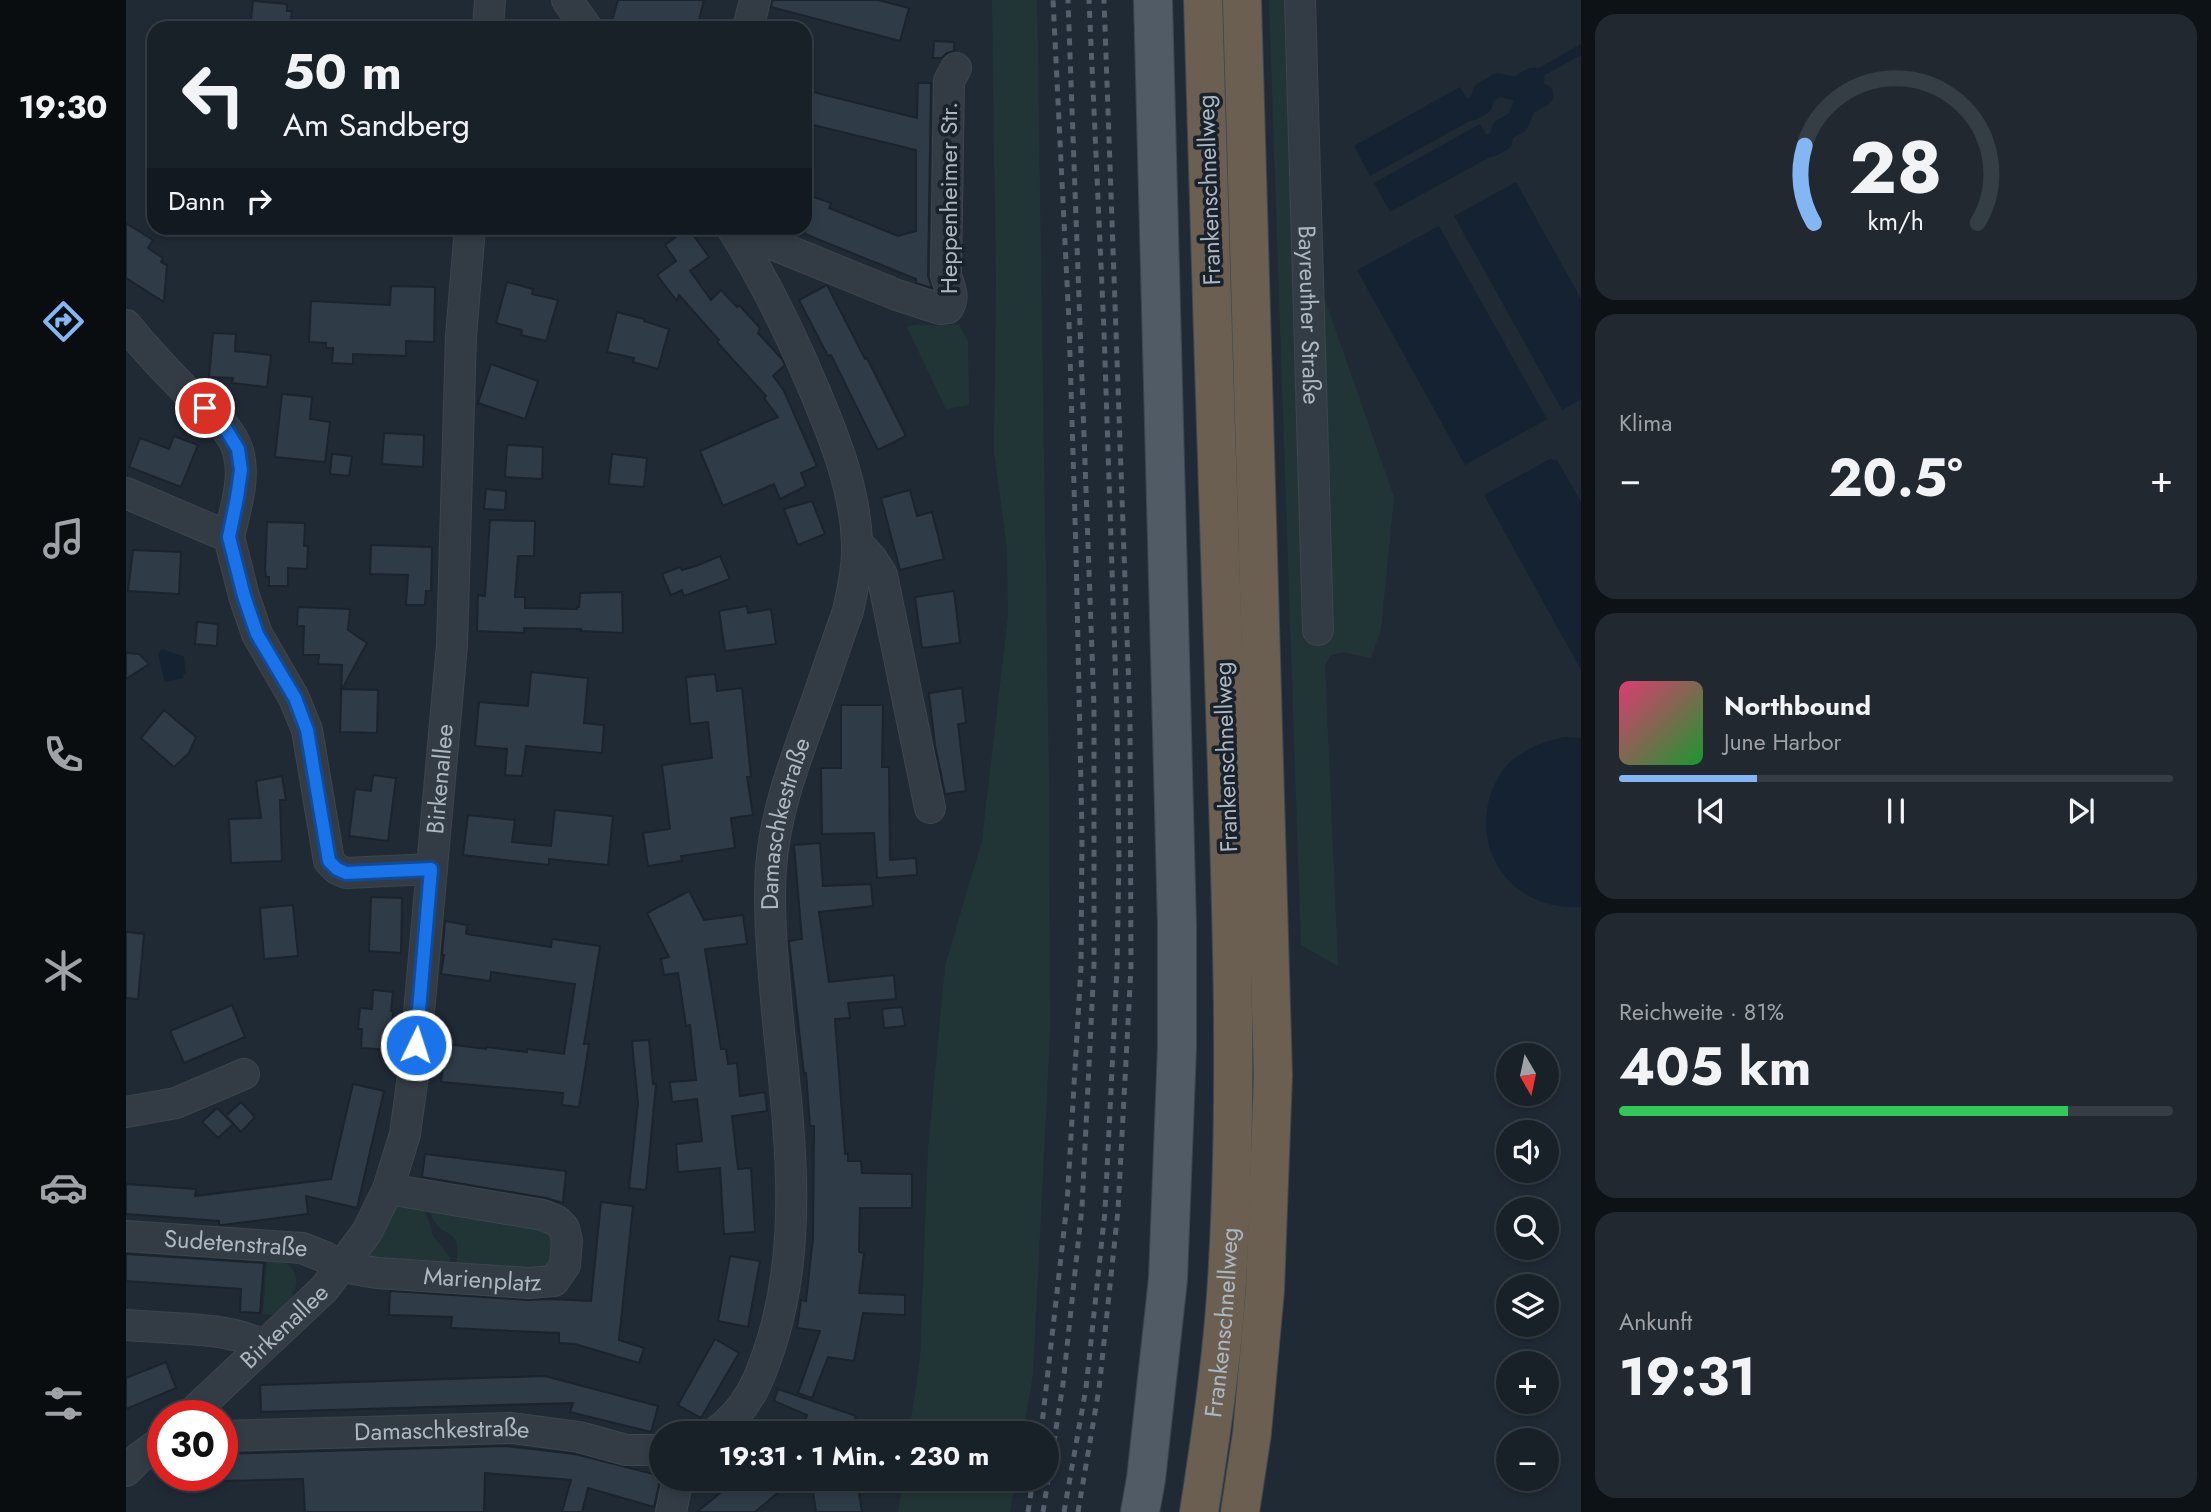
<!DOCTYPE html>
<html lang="de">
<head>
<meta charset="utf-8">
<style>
  :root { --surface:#182028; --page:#212830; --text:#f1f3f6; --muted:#9fa3a8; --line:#363e45; --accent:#83b6f2 }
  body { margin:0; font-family:Jost,sans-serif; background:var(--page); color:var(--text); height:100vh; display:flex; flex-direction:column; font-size:26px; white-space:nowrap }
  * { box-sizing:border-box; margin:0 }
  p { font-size:23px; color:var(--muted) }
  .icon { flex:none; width:38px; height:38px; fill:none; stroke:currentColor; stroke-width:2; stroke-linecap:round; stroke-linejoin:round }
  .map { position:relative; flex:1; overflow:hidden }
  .side { display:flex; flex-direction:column; gap:14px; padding:14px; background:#0d1216; width:630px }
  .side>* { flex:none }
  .hud { position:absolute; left:21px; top:21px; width:665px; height:214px; border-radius:21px; box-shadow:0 4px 10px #0003,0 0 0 2px var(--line); background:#182028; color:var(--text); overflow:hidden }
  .needle { width:46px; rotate:171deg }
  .buttons { position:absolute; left:1370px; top:1043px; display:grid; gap:14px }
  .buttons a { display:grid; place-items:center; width:63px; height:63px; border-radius:50%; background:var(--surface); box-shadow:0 4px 10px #0003,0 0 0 2px var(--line); font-size:35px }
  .speed { position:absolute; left:21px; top:1400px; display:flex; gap:14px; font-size:35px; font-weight:700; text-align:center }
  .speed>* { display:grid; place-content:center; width:91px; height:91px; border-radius:50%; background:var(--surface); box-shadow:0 4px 10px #0003,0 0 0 2px var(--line); line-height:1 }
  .speed .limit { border:10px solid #d22; background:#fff; color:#111 }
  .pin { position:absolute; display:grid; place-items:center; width:60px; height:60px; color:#fff; margin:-30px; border:4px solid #fff; border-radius:50%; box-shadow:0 2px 7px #0007 }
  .me { position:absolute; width:77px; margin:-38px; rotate:4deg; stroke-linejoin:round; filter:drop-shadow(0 0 5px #0008) }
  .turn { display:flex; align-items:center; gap:24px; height:147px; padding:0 21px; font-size:32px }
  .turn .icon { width:91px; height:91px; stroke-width:2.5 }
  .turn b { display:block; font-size:49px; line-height:60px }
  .then { display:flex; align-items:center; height:66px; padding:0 21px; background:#0003; gap:14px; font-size:26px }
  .big { font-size:52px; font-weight:700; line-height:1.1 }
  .side .widget { flex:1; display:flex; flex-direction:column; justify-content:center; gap:10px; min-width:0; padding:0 24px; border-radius:21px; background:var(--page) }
  .side .dial { align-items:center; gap:0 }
  .dial svg { height:182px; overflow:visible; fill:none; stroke:var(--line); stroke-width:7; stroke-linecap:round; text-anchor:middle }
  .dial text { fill:var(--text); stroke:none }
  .song { display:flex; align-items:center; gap:21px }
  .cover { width:84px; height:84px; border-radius:10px; background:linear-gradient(135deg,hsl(340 70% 55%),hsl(130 70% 35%)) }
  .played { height:7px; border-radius:4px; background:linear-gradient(90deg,var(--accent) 25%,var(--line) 25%) }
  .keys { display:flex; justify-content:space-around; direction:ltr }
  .heat { display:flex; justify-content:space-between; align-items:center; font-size:38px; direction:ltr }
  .charge { height:10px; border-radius:5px; background:linear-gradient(90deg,#34c759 81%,var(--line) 0) }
  .trip { position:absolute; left:523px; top:1421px; width:410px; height:70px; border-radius:35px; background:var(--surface); box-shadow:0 4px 10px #0003,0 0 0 2px var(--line); font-weight:700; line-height:70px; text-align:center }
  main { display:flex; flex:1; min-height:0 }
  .menu { display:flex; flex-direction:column; width:126px; justify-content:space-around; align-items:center; background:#0a0d10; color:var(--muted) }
  .menu .icon { width:49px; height:49px }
  .menu .selected { color:var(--accent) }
  .menu b { font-size:32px; color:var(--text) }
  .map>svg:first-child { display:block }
  .green { fill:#223536 }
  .water { fill:#152231 }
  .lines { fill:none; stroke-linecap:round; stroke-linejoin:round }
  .canal { stroke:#152231; stroke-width:23 }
  .building { fill:#2f3c48; stroke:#1b232c; stroke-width:2 }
  .minor-casing { stroke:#3d454f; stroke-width:32 }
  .major-casing { stroke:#3d454f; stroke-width:40 }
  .highway-casing { stroke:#3e4750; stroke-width:40 }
  .minor { stroke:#333c45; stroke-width:30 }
  .major { stroke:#515b66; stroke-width:38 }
  .highway { stroke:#6b5f51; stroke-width:38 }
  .rail { stroke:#55606c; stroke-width:5; stroke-dasharray:7 7; stroke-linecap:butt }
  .route-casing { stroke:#114b97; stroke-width:18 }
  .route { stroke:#1a73e8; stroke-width:12 }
  .labels { text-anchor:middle; stroke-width:7; stroke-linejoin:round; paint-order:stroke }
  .street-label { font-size:24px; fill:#adb7c2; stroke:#19212a }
</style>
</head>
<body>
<main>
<nav class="menu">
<b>19:30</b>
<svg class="icon selected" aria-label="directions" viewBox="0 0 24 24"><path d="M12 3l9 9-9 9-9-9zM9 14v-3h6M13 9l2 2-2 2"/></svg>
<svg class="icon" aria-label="music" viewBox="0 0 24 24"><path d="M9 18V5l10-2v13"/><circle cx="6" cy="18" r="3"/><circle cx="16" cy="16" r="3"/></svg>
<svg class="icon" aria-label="phone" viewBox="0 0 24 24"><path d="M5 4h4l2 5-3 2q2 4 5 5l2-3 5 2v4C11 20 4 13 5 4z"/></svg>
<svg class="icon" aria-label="climate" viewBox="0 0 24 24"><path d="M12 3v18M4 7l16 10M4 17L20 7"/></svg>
<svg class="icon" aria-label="car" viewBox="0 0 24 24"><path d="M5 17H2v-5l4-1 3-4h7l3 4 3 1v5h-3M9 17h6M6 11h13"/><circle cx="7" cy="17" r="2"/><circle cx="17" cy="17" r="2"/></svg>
<svg class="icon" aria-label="filters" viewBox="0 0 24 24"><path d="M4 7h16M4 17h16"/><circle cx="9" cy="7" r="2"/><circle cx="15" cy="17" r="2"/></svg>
</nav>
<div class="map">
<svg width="1455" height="1512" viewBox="0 0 1455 1512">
  <rect width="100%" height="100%" fill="#202a35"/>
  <!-- green -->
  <g class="green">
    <path d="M866,0H911L923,782L924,1032L907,1374L897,1433H783L794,1360L802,1150L819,966L856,841L882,616L881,548L868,451L870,280Z"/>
    <path d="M1143,0H1181L1185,260L1268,497L1255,629L1245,658L1216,652L1204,656L1199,666L1212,966L1175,945Z"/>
    <path d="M828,324L833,325L842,341L843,405L820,409L781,327C796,321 813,328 828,324Z"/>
    <path d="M272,1199L293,1200L303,1221L307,1236L324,1257L323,1267L238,1258Z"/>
    <path d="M299,1202L416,1222L430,1241L420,1271L328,1272C330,1262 335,1247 328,1238C324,1233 318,1232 313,1227C307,1221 303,1210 299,1202Z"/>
    <path d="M141,1260C147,1260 154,1260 159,1263C183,1277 164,1306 146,1315L137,1314Z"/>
    <path d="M777,1479H889L884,1512H772Z"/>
  </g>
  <!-- water -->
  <g class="water">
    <path d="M1455,44V55L1408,81L1404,73Z"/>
    <path d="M1334,87L1351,117L1244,176L1228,146Z"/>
    <path d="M1354,124L1371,153L1264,212L1248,183Z"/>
    <path d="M1390,182L1455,299V399L1436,410L1328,216Z"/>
    <path d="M1313,226L1421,419L1339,465L1231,270Z"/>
    <path d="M1424,459L1431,460L1455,502V670L1358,495Z"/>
    <path d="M36,649L58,657L60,674L57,675V678L39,682L32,654Z"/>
    <path d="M1439,737L1455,738V907C1391,912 1344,855 1365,793C1370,780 1378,766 1389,758C1405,746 1420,741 1439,737Z"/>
  </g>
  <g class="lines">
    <!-- canal -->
    <g class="canal">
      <path d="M1346,109L1355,104L1358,93L1372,85L1390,89L1407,79"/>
      <path d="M1366,145L1375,140L1377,130L1392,122L1398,105L1416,95"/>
    </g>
  </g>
  <!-- building -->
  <g class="building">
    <path d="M492,0H578L571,28H513L486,20Z"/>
    <path d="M646,0H752L783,8L774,41L645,7Z"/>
    <path d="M127,1L161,4V11H166L164,28H124Z"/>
    <path d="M808,41L828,42V51L821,53L816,58H807Z"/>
    <path d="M792,83H805L802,276L806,288L790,283V279L679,234V194L705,203L703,208L772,236L790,231V150L679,123V90L791,118Z"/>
    <path d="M0,223L27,240L22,248L37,258L35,262L41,265L38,302L0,278Z"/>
    <path d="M562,228L583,257L564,271L585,300L595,290L611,307L613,305L634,328L632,333L656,359L659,365L647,376L658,391L691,466L675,473L680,486L654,499L648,484L597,506L574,451L652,417L638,398L640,396L591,342L593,340L553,295L551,301L531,275L550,261L539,245Z"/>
    <path d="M381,282L407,289L406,294L432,300L420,341L395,335L396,330L370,323Z"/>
    <path d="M701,285L739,359L741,358L780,436L752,450L705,355L702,356L673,300Z"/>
    <path d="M265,286L309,287L308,342L280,341V356L227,354V364L206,363L207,348H200V343L183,342L185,301L264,305Z"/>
    <path d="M491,312L518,319V321L543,329L532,369L507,362L508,358L481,352Z"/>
    <path d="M87,333L110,334L109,351L145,355L141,387L106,383L107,378L83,377Z"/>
    <path d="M365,364L412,381L399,419L352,403Z"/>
    <path d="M156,394L186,397L184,419L204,422L199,462L149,457Z"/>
    <path d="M258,433L298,435L297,467L256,464Z"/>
    <path d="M48,436L72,445L55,487L3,467L14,438L43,449Z"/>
    <path d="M381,445L417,447L416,479L379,477Z"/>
    <path d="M206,454L226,456L223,476L204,474Z"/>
    <path d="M486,454L521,458L518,487L483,484Z"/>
    <path d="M360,489L380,491L379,510L358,509Z"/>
    <path d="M784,490L791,516L806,512L818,559L774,570L755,498Z"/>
    <path d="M686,501L699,534L672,545L658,509Z"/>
    <path d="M364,520L409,521L408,556H392L389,597H399V608L451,609V607H453L454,593L496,592L497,633L455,631V629L398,628V633L351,631L352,595L359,596Z"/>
    <path d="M141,522L179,523L178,546H182L181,569L162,568V586H143V577H140L139,568Z"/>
    <path d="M245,545L306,547L305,591H300L299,605H280L282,575L244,574Z"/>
    <path d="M7,550L55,552L53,594L2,591Z"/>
    <path d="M594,556L604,579L558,596L556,590L545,595L536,574L554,567L556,570L570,566Z"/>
    <path d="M828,591L834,643L796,648L789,597Z"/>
    <path d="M621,606L622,613L645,609L650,644L599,651L593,611Z"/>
    <path d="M172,607L224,609L222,630L241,643L216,689L252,690L251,733L214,732L216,665L192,664L193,655H177L178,626H171Z"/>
    <path d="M71,622L92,624L91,646L69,644Z"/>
    <path d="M0,653L13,654L23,664L0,679Z"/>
    <path d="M405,672L462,678L458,723L478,725L476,753L400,746L396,776L379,775L381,749L349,746L353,702L402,706Z"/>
    <path d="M589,674L591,691L616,688L625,777H621L627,815L605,818L609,848L555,856L556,861L522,866L517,833L544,829L536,765L586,758L582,722L564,724L560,677Z"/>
    <path d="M836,688L840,723L832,724L840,791L819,794L809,745L803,693Z"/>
    <path d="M715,705H757L756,767H763L764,860L790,858L791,875L751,878L748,833L696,834L695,768H715Z"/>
    <path d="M38,710L70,737L63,753L48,767L15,738Z"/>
    <path d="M247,775L270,778L262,841L223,836L229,789L245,791Z"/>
    <path d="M156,776L160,800H154L156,861L105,863L103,819L135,818L130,781Z"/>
    <path d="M429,810L487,816L482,865L423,859V865L337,855L342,815L389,820L386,842L425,846Z"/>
    <path d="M694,843L697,886L745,884L747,906L693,912L703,982L768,975L770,999L722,1003L724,1018L709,1019L719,1154H722V1161H735L736,1173L786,1174V1208H734L733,1252L738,1253L733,1293L779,1295V1315L737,1313L728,1361L702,1357L686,1398L672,1393L694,1331L671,1328L675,1300L680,1301L687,1238L688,1126H684L680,1073L678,1074L663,941L676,939L668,845Z"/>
    <path d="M563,891L578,920L617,915L621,944L579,949L595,1049H600L602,1064L611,1063L614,1096L639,1092L641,1111L606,1116L612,1169L625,1168L629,1232L598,1234L594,1168L552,1172L550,1144L576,1141L571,1099L546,1102L544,1082L570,1080L564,1025L560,1026L552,973L538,975L535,959L543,957L521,913Z"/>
    <path d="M245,897L276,898L275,953L243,951Z"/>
    <path d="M167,905L172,956L138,959L134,908Z"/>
    <path d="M319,921L341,925L340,934L425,947L426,939L474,946L458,1044H463L453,1107L436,1105L437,1093L315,1082L320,1044L360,1049L361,1047L401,1052V1049L438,1054L449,984L365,972L364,981L315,974L318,955H316Z"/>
    <path d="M0,932L18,934L12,999L0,998Z"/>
    <path d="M247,990L267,992L265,1011H267L264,1050L235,1048L236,1029H232L234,1008L246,1009Z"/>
    <path d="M106,1005L119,1037L58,1063L44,1031Z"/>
    <path d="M776,1007L779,1026L758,1028L756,1009Z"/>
    <path d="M523,1040L527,1084H530L520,1190L503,1188L512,1103L506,1041Z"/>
    <path d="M227,1084L258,1091L231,1208L180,1196L182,1214L96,1225H93V1221L0,1214V1184L70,1189L69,1196L205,1179Z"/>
    <path d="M115,1102L129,1117L115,1132L100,1116Z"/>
    <path d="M91,1108L107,1124L92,1138L76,1122Z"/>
    <path d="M299,1154L440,1171L437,1203L420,1198L296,1177Z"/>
    <path d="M475,1202L507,1206L493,1340L518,1348L513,1363L449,1344L433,1343V1333L325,1328L326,1317L263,1315L264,1291L402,1300L424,1299L465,1301Z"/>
    <path d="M0,1254L138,1263L134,1313L114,1312L115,1289L0,1281Z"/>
    <path d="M604,1256L634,1261L622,1327L592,1321Z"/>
    <path d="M589,1339L613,1353L575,1418L552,1405Z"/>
    <path d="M40,1362L50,1388L0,1409V1378Z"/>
    <path d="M419,1376L532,1406L525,1432L444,1412L447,1403L135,1412L134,1385Z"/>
    <path d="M652,1389L730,1416L724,1433H675L681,1415L648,1401Z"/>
    <path d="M380,1446L449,1454L535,1476L528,1507L462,1488L456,1512H436L445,1480L359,1473L358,1512H179L177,1479L96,1481V1454Z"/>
    <path d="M611,1479H668L629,1512H571Z"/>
    <path d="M685,1479H731L736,1512H690Z"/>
  </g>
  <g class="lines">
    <defs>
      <g id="minor">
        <path d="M441,0L461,28"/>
        <path id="s1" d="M1174,0L1192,630"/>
        <path d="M362,28L364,0"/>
        <path d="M622,28L629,0"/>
        <path d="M607,228L771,295L814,309L822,308C829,298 824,287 820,276L823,81L830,68"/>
        <path d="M0,325C18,347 38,369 59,390C77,408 104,424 112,451C120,478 109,510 103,537"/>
        <path d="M0,493L103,537L118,596L131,634L168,698L181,730L203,861L211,869L220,873L305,869"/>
        <path d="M731,543L746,559L756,575L804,808"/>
        <path d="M0,1112L50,1103L118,1074"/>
        <path id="s2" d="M0,1236L176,1248L199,1257L215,1267L251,1273L403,1283L428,1281L439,1265L441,1241L438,1228L431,1221L417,1215L262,1189"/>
        <path d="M0,1325C42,1329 100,1326 137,1345"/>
        <path id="s3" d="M63,1416L198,1289L241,1232L262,1189L279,1134L288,1068L326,645L335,336L344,228"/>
        <path id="s4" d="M589,1433C622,1410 634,1379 646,1341C679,1233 662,1122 651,1011C647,962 642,917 645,868C649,813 668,763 687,711C699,678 710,644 722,611C727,588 732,565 731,542C729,490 710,442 690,394C666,336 639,281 606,228"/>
        <path id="s5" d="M96,1436L386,1428L453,1437L500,1450H536"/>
        <path d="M0,1471L13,1458L37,1440"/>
        <path d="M545,1512L552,1479"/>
      </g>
      <path id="major" d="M1014,1512L1020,1479L1042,1279L1051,1047V925L1027,0"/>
      <g id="highway">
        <path id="s6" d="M1073,1512C1086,1429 1098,1346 1102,1263C1113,1068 1104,872 1098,677C1090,451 1084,226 1077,0"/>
        <path d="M1114,1512L1126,1433L1139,1290L1147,1075L1116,0"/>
      </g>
    </defs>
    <!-- minor casing -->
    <use href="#minor" class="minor-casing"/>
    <!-- major casing -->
    <use href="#major" class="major-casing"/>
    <!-- highway casing -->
    <use href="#highway" class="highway-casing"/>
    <!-- minor -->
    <use href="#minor" class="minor"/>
    <!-- major -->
    <use href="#major" class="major"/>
    <!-- highway -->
    <use href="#highway" class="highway"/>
    <!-- rail -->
    <g class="rail">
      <path d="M915,1433L941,1204L955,967L956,834L950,551L943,323L927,0"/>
      <path d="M902,1512L907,1479"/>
      <path d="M917,1512L937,1384L956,1207L968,964V707L942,0"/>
      <path d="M938,1512L960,1388L979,1211L991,969L993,858L991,717L978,331L963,0"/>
      <path d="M952,1512L973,1389L992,1210L1005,967L1004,719L978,0"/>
    </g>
  </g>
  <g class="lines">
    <defs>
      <path id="route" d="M79,408L98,426L112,449L115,470L111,498L103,537L118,596L131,634L169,698L181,730L203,861L211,869L220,873L305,869L290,1045"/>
    </defs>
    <!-- route casing -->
    <use href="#route" class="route-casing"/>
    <!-- route -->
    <use href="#route" class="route"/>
  </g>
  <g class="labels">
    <!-- street labels -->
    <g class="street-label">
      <text transform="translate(1083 190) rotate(-92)" y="8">Frankenschnellweg</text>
      <text transform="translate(823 198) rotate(-90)" y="8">Heppenheimer Str.</text>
      <text dy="8" stroke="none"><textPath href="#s1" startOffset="315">Bayreuther Straße</textPath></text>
      <text transform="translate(1100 757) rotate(-92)" y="8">Frankenschnellweg</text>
      <text dy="8" stroke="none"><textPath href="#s3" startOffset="719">Birkenallee</textPath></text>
      <text dy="8" stroke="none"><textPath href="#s4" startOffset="632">Damaschkestraße</textPath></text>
      <text dy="8" stroke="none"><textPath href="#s2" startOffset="110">Sudetenstraße</textPath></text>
      <text dy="8" stroke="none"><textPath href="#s2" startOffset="362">Marienplatz</textPath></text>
      <text dy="8" stroke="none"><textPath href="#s6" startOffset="191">Frankenschnellweg</textPath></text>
      <text dy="8" stroke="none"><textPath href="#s3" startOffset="131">Birkenallee</textPath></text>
      <text dy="8" stroke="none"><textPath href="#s5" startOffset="220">Damaschkestraße</textPath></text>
    </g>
  </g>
</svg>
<div class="buttons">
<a><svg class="needle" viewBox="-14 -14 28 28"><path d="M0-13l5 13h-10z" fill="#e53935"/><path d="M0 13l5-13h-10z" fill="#9fa3a8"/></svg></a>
<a><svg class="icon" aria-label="sound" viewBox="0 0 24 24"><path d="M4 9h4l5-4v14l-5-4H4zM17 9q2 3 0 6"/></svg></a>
<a><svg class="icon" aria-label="search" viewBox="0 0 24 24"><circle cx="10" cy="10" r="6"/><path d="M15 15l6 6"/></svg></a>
<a><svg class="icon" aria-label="layers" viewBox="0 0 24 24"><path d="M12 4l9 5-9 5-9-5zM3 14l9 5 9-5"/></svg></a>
<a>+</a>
<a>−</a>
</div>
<div class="speed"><div class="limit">30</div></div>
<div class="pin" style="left:79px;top:408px;background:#d93025"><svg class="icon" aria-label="arrive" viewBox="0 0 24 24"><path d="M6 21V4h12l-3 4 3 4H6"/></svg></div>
<svg class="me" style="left:290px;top:1045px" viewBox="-20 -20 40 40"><circle r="17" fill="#1a73e8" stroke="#fff" stroke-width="3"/><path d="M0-11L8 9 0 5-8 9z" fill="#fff"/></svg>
<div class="trip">19:31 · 1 Min. · 230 m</div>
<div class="hud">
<div class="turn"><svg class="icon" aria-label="left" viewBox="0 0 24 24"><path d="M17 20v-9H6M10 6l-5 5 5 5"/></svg><div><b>50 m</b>Am Sandberg</div></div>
<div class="then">Dann<svg class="icon" aria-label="right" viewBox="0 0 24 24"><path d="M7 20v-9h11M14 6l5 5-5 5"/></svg></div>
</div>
</div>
<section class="side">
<div class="widget dial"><svg viewBox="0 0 100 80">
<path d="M14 69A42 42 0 1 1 86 69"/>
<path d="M14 69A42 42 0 0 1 10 35" stroke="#83b6f2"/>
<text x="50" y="56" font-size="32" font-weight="700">28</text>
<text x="50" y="72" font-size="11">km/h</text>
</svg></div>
<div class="widget"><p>Klima</p>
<div class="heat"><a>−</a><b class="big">20.5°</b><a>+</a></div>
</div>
<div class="widget">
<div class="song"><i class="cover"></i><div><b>Northbound</b><p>June Harbor</p></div></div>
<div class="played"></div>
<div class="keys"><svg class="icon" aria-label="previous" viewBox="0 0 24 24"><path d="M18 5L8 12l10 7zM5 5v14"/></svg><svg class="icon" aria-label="pause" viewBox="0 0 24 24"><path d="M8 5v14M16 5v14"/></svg><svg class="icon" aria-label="next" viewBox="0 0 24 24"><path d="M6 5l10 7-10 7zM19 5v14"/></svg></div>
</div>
<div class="widget"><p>Reichweite · 81%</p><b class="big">405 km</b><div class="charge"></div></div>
<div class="widget"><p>Ankunft</p><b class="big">19:31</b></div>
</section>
</main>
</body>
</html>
